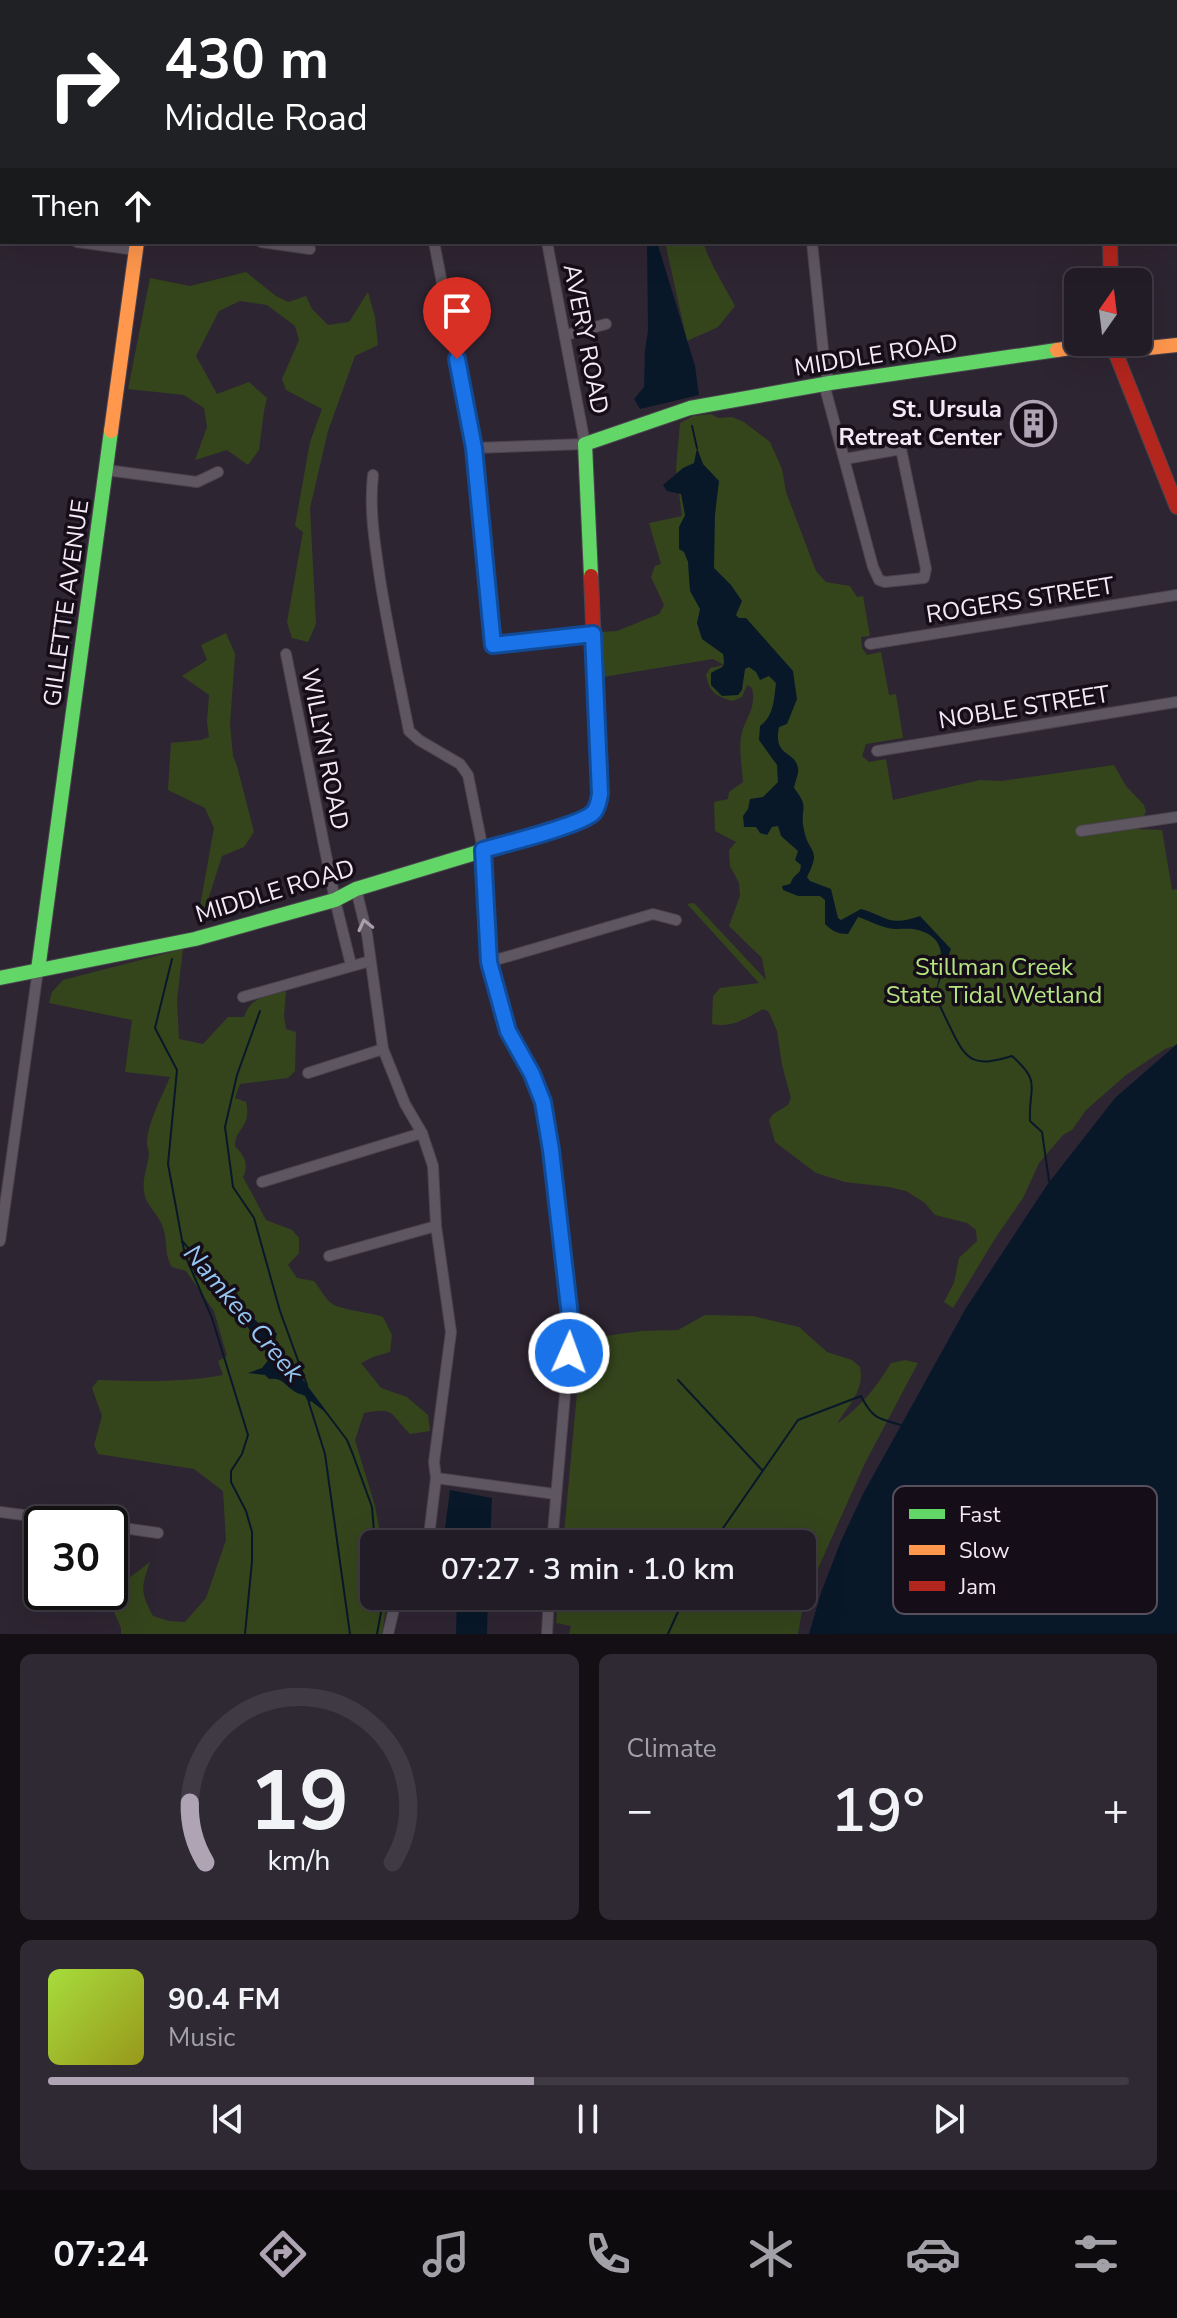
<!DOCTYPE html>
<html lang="en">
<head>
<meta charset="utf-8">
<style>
  :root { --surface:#221c26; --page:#2e2932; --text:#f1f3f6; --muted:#a2a1a7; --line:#3f3a43; --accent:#afa4b3 }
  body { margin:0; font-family:"Nunito Sans",sans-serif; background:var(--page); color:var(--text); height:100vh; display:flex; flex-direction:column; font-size:30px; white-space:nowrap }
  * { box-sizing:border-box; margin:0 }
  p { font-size:26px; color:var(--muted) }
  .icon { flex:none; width:44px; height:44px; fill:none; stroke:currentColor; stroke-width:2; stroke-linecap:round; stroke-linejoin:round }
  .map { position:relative; height:1634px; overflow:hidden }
  .details { display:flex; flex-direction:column; gap:20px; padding:20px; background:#130f15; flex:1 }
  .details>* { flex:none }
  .guide { position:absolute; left:0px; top:0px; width:1178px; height:244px; box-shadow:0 8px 32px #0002,0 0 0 2px var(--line); background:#202124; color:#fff; overflow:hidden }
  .needle { width:52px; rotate:14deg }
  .controls { position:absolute; left:1064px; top:268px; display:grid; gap:16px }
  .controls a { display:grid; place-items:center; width:88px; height:88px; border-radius:12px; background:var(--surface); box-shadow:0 8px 32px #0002,0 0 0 2px var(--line); font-size:40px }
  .speed { position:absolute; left:24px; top:1506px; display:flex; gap:16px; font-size:40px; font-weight:700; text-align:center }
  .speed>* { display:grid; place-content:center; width:104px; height:104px; border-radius:50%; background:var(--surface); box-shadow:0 8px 32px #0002,0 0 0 2px var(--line); line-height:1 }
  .speed .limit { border:4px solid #111; border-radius:12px; background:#fff; color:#111 }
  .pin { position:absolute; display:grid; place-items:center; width:68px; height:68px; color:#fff; margin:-82px -34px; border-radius:50% 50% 50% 0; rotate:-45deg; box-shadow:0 0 8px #0007 }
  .pin .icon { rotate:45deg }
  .me { position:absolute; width:88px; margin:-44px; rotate:2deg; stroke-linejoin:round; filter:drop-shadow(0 0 6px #0008) }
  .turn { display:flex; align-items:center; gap:28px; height:168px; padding:0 32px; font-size:36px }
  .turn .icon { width:104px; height:104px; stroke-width:2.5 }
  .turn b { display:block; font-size:56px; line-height:68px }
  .then { display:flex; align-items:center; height:76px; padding:0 32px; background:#0003; gap:16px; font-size:30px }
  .big { font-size:60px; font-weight:600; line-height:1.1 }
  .details .widget { flex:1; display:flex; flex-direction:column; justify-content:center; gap:12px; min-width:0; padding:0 28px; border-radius:12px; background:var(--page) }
  .details .dial { align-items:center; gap:0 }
  .dial svg { height:208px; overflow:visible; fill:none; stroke:var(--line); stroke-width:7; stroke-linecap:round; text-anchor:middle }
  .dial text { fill:var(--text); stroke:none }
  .song { display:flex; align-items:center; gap:24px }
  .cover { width:96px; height:96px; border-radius:12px; background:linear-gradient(135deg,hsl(80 70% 55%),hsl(60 70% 35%)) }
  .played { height:8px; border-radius:4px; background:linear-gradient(90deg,var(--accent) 45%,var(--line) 45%) }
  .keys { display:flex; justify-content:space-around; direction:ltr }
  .heat { display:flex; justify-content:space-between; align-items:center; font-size:44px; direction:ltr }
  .details .tiles { flex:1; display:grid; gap:20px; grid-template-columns:1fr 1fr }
  .widget:last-child { grid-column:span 2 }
  .trip { position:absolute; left:360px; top:1530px; width:456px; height:80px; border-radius:12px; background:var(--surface); box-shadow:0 8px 32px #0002,0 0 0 2px var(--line); font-weight:600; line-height:80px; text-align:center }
  .tab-bar { display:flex; height:128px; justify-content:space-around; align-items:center; background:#0e0b0f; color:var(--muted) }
  .tab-bar .icon { width:56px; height:56px }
  .tab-bar .current { color:var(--accent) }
  .tab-bar b { font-size:36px; color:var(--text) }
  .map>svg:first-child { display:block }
  .green { fill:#34451c }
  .water { fill:#081829 }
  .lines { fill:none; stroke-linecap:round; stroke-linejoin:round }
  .stream { stroke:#081829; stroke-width:2 }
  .street-casing { stroke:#4b434e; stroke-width:12 }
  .fast-casing { stroke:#4b434e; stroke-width:16 }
  .slow-casing { stroke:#4b434e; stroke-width:16 }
  .jam-casing { stroke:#4b434e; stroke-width:16 }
  .street { stroke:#5e5661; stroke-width:10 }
  .fast { stroke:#63d668; stroke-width:14 }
  .slow { stroke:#ff974d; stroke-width:14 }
  .jam { stroke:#b3261e; stroke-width:14 }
  .oneway { stroke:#aaa0ad }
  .route-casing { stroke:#114b97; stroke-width:20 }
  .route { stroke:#1a73e8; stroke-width:14 }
  .labels { text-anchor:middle; stroke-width:7; stroke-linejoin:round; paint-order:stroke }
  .street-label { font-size:24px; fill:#f5e9f9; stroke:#150d18 }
  .poi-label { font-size:24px; font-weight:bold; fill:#f5e9f9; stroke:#150d18; text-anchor:end }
  .park-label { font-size:24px; fill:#b6e481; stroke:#150d18 }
  .water-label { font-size:26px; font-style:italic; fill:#95c6f2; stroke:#150d18 }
  .key { fill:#150d18; stroke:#584f5c; stroke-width:2 }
  .key-label { font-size:22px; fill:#f5e9f9 }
</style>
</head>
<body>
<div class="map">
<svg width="1177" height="1634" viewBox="0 0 1177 1634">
  <rect width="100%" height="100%" fill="#2e2532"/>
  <!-- green -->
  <g class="green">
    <path d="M665,242H703C710,264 724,285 735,306L718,327L687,341Z"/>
    <path d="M246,272L276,296L288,302L306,296L312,309L328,325L349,322L368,292L375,317L378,345L355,356L328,431L310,508L316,624L308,642L292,638L287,622L303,532L295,526L310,442L322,409L286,390L282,379L299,340L295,326L267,305L240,301L219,311L196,356L217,394L249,382L267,398L264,411L259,450L248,465L227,450L195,460L207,427L204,408L184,395L128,389L150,278L190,286Z"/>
    <path d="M711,414L718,418L732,417L744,422L770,442L782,469L786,492L816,571L826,582L850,586L857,597L863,596L870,636L861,637L862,648L867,655L881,652L889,695L896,694L903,738L866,744L862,756L869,762L886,759L893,800L980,780L1001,781L1114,765L1126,786L1144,805L1146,812L1143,817L1133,819L1135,829L1162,830L1172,890L1177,889V1045L1165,1049L1126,1075L1086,1110L1072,1130L1063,1135L1039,1163L1023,1198L996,1237L953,1308L944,1302L954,1283L959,1258L977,1241L976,1230L967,1223L935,1215L925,1203L906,1191L889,1187L845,1182L816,1173L775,1142L769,1120L773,1114L788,1105L791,1098L782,1065L777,1031L769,1012L763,1009C745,1019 732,1028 712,1024L713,996L720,988L759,983L687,904L694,903L766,980L762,958L729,926L740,896L739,883L730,866L729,850L736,842L715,831L714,802L728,799L729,792L743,782C742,768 739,751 741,737C744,718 757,711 752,688L747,685L742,697L733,701C717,697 709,692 706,675L710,668L724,665L713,659L603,677L600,632L617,631L659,614L664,605L651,577L655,566L661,564L649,523L682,516L676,469L680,423L693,416Z"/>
    <path d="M226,633L235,654L230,724L233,756L237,766L254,832L244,847L222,856L202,919L197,923L214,828L205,808L168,790L171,743L201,740L209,737L207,722L209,695L182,676L207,660L201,645Z"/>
    <path d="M183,949L177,1000L179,1039L203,1044L228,1017H244C251,996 266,997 286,991L284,1016L286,1029L296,1032L295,1071L288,1078L240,1084L235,1098L246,1102C252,1128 235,1128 235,1146C245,1157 249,1164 243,1177L266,1220L292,1230L299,1238V1253L288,1265L297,1278L314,1281C319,1287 324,1297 331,1303C339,1310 370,1312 383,1317L392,1335L390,1352L373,1357L361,1363L381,1388L407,1397L428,1415L430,1431L410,1434C389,1413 396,1407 364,1413L355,1440L375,1506L382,1544H374V1596H388L382,1634H121V1628L114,1612L115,1585L129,1578L150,1562C141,1588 140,1591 153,1616L169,1621L185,1622L206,1598L226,1540L223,1491L194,1469L98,1454L94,1445L102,1416L92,1388L98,1380C139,1381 182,1383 223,1375L218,1361L227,1356L214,1311L186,1271L172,1267C164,1253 168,1246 164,1231C161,1218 151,1210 146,1199C140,1183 147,1170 149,1155C149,1151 147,1147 147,1143C148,1121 162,1097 170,1077L125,1072L132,1020L49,1003L52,992L63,980Z"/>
    <path d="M705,1315L753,1316L799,1327L827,1352L852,1360L860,1367C865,1391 848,1405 837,1424C861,1406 876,1388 891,1363L905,1360L918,1363L865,1463L804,1600L798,1634H569L571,1626L556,1623L558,1596H802V1544H563L582,1339L642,1331L678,1330Z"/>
  </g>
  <!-- water -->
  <g class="water">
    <path d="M647,242H657L695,366L699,395L640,409L634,399L644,387L645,350L648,331Z"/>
    <path d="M697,448L703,464L719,481L715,515L714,568L731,585L742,601L736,615L739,618H746L793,671L797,699L787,724L779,727C773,758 795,750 798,768C799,774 795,782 794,788C811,809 799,808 804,830C809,855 822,847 807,877L810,881L831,889L838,918L841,920L861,909C889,917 888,927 920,916L951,949L935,995C941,968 953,936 913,929C905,928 896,930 888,928C878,926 868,920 858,917L848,934C838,934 832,931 825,924V900L820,896H798L783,890L782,886L790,884L793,878L800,871L801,865L795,860L798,851L781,836L778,826L772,827L767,835L760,833L756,827H744L743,816L748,809L750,799L763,797L778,782L777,765L759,740L760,726C774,716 774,699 776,683L769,676L760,680L756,672L749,667L745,669L742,690L738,695L722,696L711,685V673C722,666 726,670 723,654L702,639L697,623L700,609L690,591L688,562L684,552L679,549V527L685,515L681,494L667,491L663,485L683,468L694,463Z"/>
    <path d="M1177,1044V1634H809L822,1590L841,1541L863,1494L966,1308L1047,1185L1115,1098Z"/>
    <path d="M203,1264C217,1279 259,1332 277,1333L275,1342L329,1415L311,1401L309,1404L305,1396C302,1394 297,1394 294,1391C284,1385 283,1377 269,1379L265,1375L248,1373L262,1368L270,1358L269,1354L241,1319Z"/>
    <path d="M450,1490L492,1498L490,1544H443Z"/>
    <path d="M457,1596H488L487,1634H456Z"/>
  </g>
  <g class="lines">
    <!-- stream -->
    <g class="stream">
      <path d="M692,426L697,448"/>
      <path d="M172,959L155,1028L177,1070L168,1164L182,1240L185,1255L212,1318L248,1435L242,1454L231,1471V1482L246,1511L252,1532V1561L245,1634"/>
      <path d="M935,993C939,1005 945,1017 951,1029C967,1063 975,1067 1012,1056C1043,1084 1028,1086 1030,1121L1042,1132L1049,1181"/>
      <path d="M260,1011L237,1075L225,1127L233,1187L254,1218L280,1311L307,1385"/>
      <path d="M182,1241L202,1263"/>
      <path d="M678,1380L762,1470"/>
      <path d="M309,1403L325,1454L350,1634"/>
      <path d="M319,1403L347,1440L352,1452L372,1507L375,1544"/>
      <path d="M712,1544L798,1420L861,1396C872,1418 878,1419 901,1425"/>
      <path d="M377,1634L384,1596"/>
      <path d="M668,1634L685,1596"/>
    </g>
    <defs>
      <g id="street">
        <path d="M784,0V2"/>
        <path d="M389,2L390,0"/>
        <path d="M542,2V0"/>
        <path d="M690,2L709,0"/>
        <path d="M0,7H2"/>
        <path d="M0,231L2,232"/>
        <path d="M77,242L136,250"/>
        <path d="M261,242L310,249"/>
        <path d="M434,242L474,448L493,645L593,634"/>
        <path d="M812,242L825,369L830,383"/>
        <path d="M566,335L606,324"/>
        <path d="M824,384L873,567L879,580L885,582L924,578L926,569L901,449L845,459"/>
        <path d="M474,448L585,444L547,242"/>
        <path d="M106,470L197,482L218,472"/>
        <path d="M373,475C369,510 375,544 380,579C388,630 399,680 409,731L419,740L460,764L468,775L483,850L489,962L508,1031L532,1074L543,1102L551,1150L571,1325L552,1544"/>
        <path d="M870,644L1177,595"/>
        <path d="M286,654L335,900L351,965"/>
        <path d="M877,751L1177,702"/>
        <path d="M1081,831L1177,817"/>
        <path d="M356,889L367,934L383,1049L405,1104L422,1133L433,1166L436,1226L451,1332L434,1462L436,1478L428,1544"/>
        <path d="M489,962L653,914L676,920"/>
        <path d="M243,997L370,961"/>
        <path d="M308,1073L383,1049"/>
        <path d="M262,1182L422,1133"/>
        <path d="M0,1241L38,970"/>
        <path d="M329,1256L436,1226"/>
        <path d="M436,1478L555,1494"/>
        <path d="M0,1512L92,1524"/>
        <path d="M110,1526L158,1533"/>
        <path d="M388,1634L397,1596"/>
        <path d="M547,1634L549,1596"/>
      </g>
      <g id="fast">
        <path d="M591,576L585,444L690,408L830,383L1057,350"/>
        <path d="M38,970L111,431"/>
        <path d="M0,978L195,939L335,900L356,889L482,851"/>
      </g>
      <g id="slow">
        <path d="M170,2L171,0"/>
        <path d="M1057,350L1103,343L1120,351L1177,345"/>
        <path d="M111,431L137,242"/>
      </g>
      <g id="jam">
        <path d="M1103,0V2"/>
        <path d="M1110,242L1111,282"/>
        <path d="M1112,344L1177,507"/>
        <path d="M482,851L576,822C590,816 597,809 600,794L591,576"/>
      </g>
    </defs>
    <!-- street casing -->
    <use href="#street" class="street-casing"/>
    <!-- fast casing -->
    <use href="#fast" class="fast-casing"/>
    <!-- slow casing -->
    <use href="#slow" class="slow-casing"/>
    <!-- jam casing -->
    <use href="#jam" class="jam-casing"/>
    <!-- street -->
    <use href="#street" class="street"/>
    <!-- fast -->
    <use href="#fast" class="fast"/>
    <!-- slow -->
    <use href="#slow" class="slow"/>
    <!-- jam -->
    <use href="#jam" class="jam"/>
  </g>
  <!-- one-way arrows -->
  <defs><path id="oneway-chevron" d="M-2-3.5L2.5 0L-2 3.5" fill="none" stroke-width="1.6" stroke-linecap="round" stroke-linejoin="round" transform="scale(2)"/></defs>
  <use class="oneway" href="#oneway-chevron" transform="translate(365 925) rotate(-103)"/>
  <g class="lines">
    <defs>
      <path id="route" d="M457,359L474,448L493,645L593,634L600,794C599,800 598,807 594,812C583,825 503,844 483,850L489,962L508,1031L532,1074L543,1102L551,1150L571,1325L569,1353"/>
    </defs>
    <!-- route casing -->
    <use href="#route" class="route-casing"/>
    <!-- route -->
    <use href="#route" class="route"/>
  </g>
  <!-- icons -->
  <defs>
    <symbol id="building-ring" viewBox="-11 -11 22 22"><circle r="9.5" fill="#150d18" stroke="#afa4b3" stroke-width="1.5"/><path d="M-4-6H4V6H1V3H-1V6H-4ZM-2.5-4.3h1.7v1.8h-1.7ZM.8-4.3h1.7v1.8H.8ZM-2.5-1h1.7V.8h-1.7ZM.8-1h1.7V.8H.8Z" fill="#afa4b3"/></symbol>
  </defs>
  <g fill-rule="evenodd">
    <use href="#building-ring" x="1008" y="398" width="51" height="51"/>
  </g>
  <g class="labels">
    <!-- street labels -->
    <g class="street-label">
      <text transform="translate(586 339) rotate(79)" y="8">AVERY ROAD</text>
      <text transform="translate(876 355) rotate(-9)" y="8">MIDDLE ROAD</text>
      <text transform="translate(1020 600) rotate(-9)" y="8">ROGERS STREET</text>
      <text transform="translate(66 603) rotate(-82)" y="8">GILLETTE AVENUE</text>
      <text transform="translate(1024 707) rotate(-9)" y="8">NOBLE STREET</text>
      <text transform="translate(325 749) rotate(79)" y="8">WILLYN ROAD</text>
      <text transform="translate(275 891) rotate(-17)" y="8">MIDDLE ROAD</text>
    </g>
    <!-- poi labels -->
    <g class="poi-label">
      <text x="1002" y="417">St. Ursula<tspan x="1002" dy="28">Retreat Center</tspan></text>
    </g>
    <!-- park labels -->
    <g class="park-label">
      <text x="994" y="975">Stillman Creek<tspan x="994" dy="28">State Tidal Wetland</tspan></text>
    </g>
    <!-- water labels -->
    <g class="water-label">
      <text transform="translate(244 1313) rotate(50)" y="9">Namkee Creek</text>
    </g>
  </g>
  <!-- legend -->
  <rect x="893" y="1486" width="264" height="128" rx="12" class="key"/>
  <rect x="909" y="1509" width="36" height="10" fill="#63d668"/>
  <rect x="909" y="1545" width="36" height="10" fill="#ff974d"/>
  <rect x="909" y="1581" width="36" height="10" fill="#b3261e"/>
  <g class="key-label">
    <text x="959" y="1522">Fast</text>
    <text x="959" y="1558">Slow</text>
    <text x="959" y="1594">Jam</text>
  </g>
</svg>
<div class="controls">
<a><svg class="needle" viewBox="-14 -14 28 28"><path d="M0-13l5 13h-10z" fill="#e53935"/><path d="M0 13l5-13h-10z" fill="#a2a1a7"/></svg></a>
</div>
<div class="speed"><div class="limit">30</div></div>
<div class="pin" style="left:457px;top:359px;background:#d93025"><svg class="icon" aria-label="arrive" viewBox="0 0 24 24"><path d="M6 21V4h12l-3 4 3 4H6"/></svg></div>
<svg class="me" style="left:569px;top:1353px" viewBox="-20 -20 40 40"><circle r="17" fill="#1a73e8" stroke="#fff" stroke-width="3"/><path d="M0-11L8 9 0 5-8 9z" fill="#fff"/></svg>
<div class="trip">07:27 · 3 min · 1.0 km</div>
<div class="guide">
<div class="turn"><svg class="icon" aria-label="right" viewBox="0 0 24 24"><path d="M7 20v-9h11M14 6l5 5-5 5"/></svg><div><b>430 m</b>Middle Road</div></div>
<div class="then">Then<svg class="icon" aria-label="ahead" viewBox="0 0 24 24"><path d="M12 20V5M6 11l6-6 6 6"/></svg></div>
</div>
</div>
<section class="details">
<div class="tiles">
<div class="widget dial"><svg viewBox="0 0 100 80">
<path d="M14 69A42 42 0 1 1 86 69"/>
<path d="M14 69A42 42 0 0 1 8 46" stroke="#afa4b3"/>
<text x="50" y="56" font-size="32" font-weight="700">19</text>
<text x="50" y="72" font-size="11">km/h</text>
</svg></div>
<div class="widget"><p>Climate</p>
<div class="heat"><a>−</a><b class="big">19°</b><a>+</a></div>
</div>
<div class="widget">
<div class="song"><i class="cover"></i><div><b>90.4 FM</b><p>Music</p></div></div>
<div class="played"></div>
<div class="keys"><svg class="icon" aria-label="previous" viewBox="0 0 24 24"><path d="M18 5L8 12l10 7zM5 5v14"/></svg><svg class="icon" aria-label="pause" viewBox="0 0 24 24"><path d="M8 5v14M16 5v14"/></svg><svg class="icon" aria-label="next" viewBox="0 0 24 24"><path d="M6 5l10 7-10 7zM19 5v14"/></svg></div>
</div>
</div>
</section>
<nav class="tab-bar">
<b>07:24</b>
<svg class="icon current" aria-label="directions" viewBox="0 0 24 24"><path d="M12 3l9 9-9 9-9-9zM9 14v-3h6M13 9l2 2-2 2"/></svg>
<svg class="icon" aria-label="music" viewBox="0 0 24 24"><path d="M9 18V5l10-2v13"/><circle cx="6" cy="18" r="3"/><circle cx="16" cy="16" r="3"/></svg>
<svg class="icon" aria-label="phone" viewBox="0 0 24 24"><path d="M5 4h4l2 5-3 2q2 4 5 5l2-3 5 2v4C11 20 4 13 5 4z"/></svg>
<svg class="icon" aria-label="climate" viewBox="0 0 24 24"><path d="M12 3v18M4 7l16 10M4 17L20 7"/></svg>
<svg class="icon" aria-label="car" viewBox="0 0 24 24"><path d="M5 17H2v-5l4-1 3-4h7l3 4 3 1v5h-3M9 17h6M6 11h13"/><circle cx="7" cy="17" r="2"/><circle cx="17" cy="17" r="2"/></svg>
<svg class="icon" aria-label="filters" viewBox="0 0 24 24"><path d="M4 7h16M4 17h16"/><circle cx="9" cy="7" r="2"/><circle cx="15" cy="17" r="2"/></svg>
</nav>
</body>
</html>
